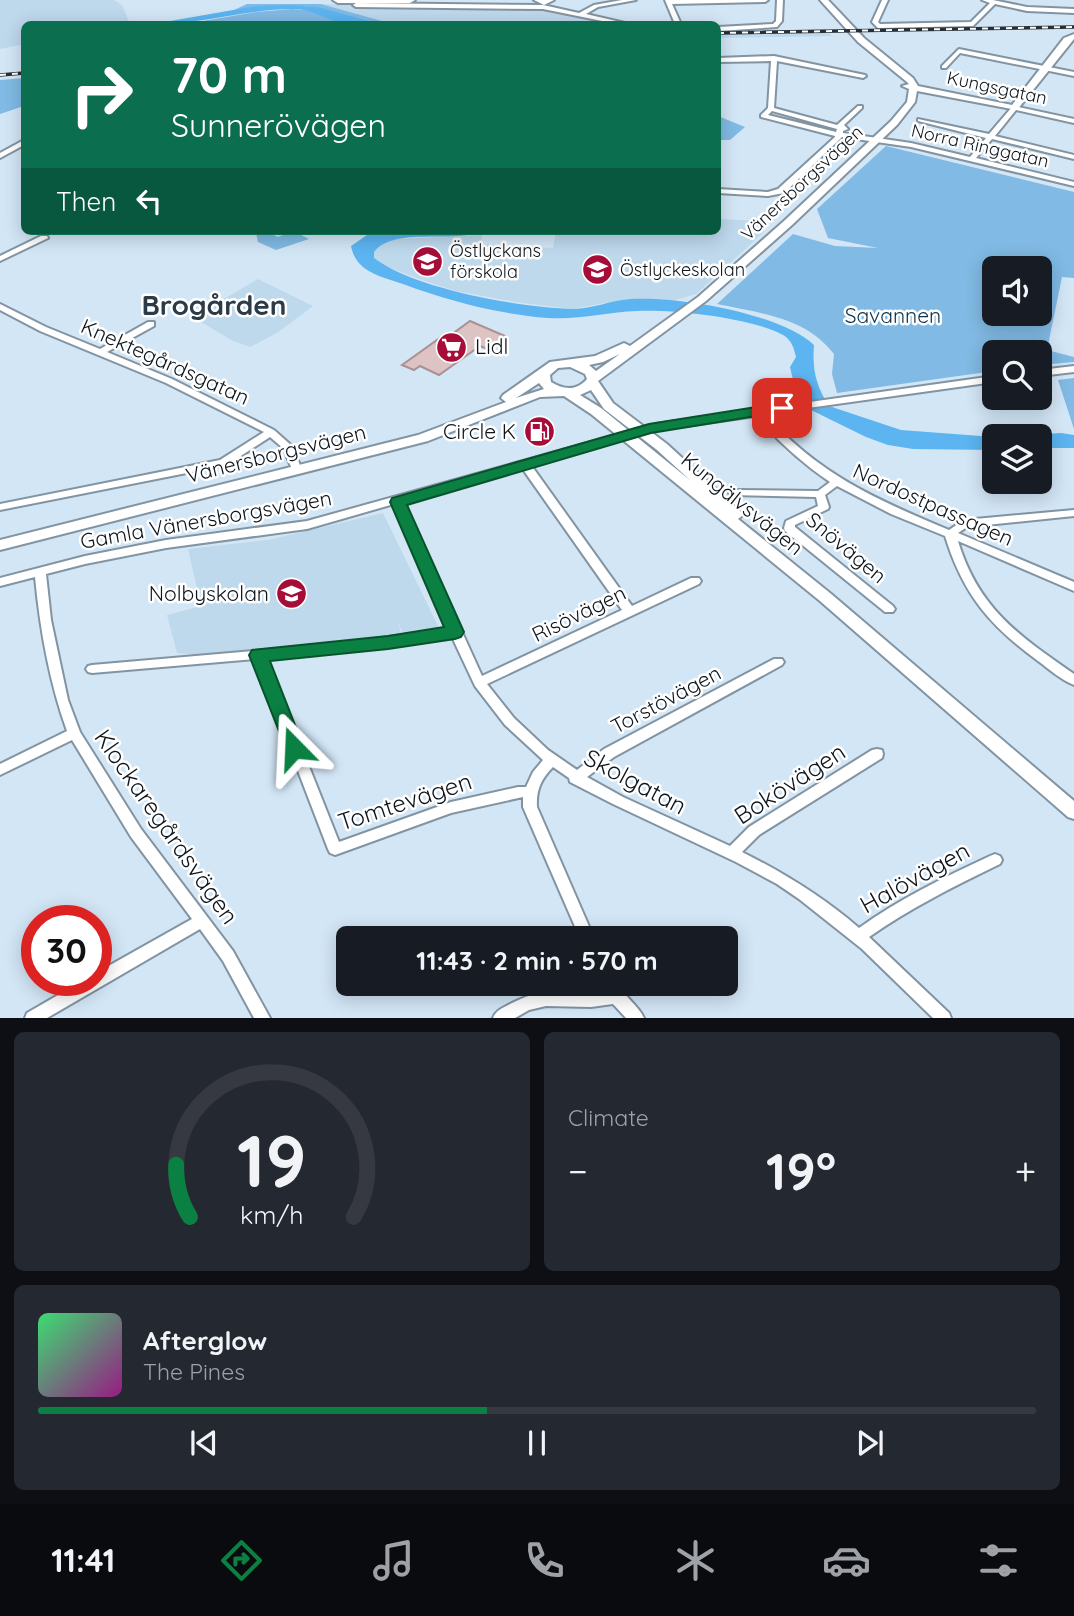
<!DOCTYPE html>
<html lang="en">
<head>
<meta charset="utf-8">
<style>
  :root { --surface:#171b24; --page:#242831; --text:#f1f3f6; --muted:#9ea1a6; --line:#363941; --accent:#0b8043 }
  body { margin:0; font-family:Quicksand,sans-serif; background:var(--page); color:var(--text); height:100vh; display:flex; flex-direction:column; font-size:26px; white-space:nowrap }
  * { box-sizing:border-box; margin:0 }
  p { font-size:23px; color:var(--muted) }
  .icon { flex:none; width:38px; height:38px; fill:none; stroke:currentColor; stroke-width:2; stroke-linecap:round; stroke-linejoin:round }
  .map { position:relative; height:1018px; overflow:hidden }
  .panel { display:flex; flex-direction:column; gap:14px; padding:14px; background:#0d0f14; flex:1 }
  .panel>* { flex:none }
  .top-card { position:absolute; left:21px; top:21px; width:700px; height:214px; border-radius:10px; box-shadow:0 4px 18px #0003; background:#0b6e4f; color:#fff; overflow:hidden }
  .fabs { position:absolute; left:982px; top:256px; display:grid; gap:14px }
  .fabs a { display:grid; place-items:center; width:70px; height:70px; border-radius:10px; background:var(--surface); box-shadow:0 4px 18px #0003; font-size:35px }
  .speed { position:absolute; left:21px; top:905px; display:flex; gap:14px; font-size:35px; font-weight:700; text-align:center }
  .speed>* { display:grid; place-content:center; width:91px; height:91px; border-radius:50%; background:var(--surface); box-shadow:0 4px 18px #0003; line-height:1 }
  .speed .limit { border:10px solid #d22; background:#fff; color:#111 }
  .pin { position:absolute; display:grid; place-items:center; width:60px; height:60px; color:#fff; margin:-30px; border-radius:14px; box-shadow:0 4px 10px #0006 }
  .me { position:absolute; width:77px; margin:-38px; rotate:339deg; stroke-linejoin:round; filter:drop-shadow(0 0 5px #0008) }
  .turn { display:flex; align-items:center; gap:24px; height:147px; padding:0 35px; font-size:32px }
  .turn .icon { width:91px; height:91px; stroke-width:2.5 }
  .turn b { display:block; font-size:49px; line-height:60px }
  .then { display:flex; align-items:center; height:66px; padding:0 35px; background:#0003; gap:14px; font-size:26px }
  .big { font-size:52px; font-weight:800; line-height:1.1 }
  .panel .widget { flex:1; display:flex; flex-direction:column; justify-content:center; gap:10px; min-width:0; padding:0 24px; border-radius:10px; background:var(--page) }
  .panel .dial { align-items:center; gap:0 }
  .dial svg { height:182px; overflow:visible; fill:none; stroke:var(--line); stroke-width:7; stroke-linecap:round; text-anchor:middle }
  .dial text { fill:var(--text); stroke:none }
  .song { display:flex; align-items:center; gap:21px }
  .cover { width:84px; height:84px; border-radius:10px; background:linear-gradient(135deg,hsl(140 70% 55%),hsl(310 70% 35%)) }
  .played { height:7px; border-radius:4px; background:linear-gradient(90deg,var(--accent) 45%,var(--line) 45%) }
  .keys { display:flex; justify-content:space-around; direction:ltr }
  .heat { display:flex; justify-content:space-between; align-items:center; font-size:38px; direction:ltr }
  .panel .tiles { flex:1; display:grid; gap:14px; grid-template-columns:1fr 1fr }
  .widget:last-child { grid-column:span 2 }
  .trip { position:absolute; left:336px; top:926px; width:402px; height:70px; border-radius:10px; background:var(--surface); box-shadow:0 4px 18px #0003; font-weight:800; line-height:70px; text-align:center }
  .tab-bar { display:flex; height:112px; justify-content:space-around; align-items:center; background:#090b0e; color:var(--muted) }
  .tab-bar .icon { width:49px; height:49px }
  .tab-bar .active { color:var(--accent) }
  .tab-bar b { font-size:32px; color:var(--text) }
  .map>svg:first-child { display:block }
  .built { fill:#bed8ec }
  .green { fill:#81bae4; fill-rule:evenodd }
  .water { fill:#5cb4f0 }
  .building { fill:#ddc3c4; stroke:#aa9192; stroke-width:2 }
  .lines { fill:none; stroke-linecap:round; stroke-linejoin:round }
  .street-casing { stroke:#8294a2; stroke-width:4 }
  .secondary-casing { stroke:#8294a2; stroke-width:4 }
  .highway-casing { stroke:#8294a2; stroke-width:4 }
  .street { fill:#fff; fill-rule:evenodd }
  .secondary { fill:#fff; fill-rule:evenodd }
  .highway { fill:#fff; fill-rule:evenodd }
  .rail-casing { stroke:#262f35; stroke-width:3.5 }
  .rail { stroke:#fff; stroke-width:2; stroke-dasharray:6; stroke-linecap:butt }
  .route { fill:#0b8043; stroke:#07532c; stroke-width:2 }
  .labels { text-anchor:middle; stroke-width:5; stroke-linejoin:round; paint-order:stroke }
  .far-street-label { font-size:18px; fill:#0e151a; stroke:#fff }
  .far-poi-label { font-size:18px; fill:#0e151a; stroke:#fff; text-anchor:start }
  .park-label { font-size:21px; fill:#0d334c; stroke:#fff }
  .poi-label { font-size:21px; fill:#0e151a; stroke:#fff; text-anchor:end }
  .street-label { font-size:21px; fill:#0e151a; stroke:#fff }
  .near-street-label { font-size:24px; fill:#0e151a; stroke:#fff }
  .district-label { font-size:28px; font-weight:bold; fill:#2b3b47; stroke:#fff }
</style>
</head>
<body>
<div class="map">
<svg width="1074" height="1018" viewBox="0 0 1074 1018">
  <rect width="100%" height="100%" fill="#d3e6f6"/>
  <!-- built -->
  <g class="built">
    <path d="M0,0H114L122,5L130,24H24V44L0,49Z"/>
    <path d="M321,4L546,9L620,24H393Z"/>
    <path d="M825,29L832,36L718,38V31Z"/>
    <path d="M718,219L762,221L764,232L696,294L672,301L628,299L572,309L515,302L456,291L422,280L382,265L374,258L373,252L378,247L385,241L397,239L467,236L482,233L481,244L553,248L556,232L718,231Z"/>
    <path d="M258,279L313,306L277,333L250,347L233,341L193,317Z"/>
    <path d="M383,513L438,626L434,631L404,636L397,620L402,636L379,641L212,656L177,653L167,615L201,606L188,549L268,540Z"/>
  </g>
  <!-- green -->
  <g class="green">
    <path d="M247,4H321L393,24L366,22L306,6L234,10Z"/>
    <path d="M292,9L316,11L347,24H185L256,12Z"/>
    <path d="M24,78V106L0,114V80Z"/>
    <path d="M718,116L745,127L730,140H718Z"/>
    <path d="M886,146L1074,192V278L1062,277L1047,350L1074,357V362L1040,365V352H994V371L837,393L832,374L834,354C806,317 760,313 717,304L793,234L835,246L878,248L828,238L817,209ZM994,268H1040V313H994Z"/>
    <path d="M264,231L278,237L293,231L309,239L276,250L258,242L256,233Z"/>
    <path d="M1074,378V429L1058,380Z"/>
  </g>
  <!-- water -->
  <g class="water">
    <path d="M290,5L318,7L379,24C368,25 356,26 346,24C327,21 314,9 294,9C246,9 200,25 153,24L256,6Z"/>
    <path d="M373,231H485C454,244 394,226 374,252V258C414,289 522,308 573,309C593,309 611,300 631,299C677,296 780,313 814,345C812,369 816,386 829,406L901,430L994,437V450L913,449L888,445L866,437L809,409L793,380L790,367L796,357C794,349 792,340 783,335C753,318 673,309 637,311C607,312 579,320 548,318C498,314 449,301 403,284C380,276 356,272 351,246Z"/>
    <path d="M1061,433L1074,435V448H1040V436H1012Z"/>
  </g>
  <!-- building -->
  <path class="building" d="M470,321L505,336L488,349L480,346L439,375L420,366L414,370L402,365L444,335L448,337Z"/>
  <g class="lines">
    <defs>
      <g id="street">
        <path d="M622,0H636L598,7L586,14L625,23L626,24H617L543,9L356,7L353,5L356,3L543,5L579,13L594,5Z"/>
        <path d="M665,0H768L765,2L672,4L681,24H675Z"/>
        <path d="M777,0H783L782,21L777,27L718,31V27L773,24L776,21Z"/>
        <path d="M882,0H888L878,22L880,24L971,22L990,3L982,0H993L1027,7L1074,9V13L1027,11L995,4L973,26L878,28L872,22Z"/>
        <path d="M959,49L1074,72V76L960,53L946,68H942V66Z"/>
        <path d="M774,56L865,75L866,76L863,78L777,61L774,108L837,125L858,106H862V108L844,125L848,129L843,131V133L911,143L970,157L986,138L918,121V119L989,134L1012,107L1014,106L1074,119V123L1016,110L995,136L1074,155V159L992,139L976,158L1074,182V186L911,147L842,137L784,193L768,196L718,193V189L768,192L778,189L835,137V136L761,117V115L768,108L771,61L718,62V58ZM772,111L837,129L836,132L768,115Z"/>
        <path d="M24,140V145L0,158V153Z"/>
        <path d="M41,236H47L48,238L0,261V256Z"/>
        <path d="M0,304L46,327L100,349L148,322H154V326L107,352L172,379L274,430L292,446L302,470L297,473L293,472L284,449L270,437L227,465L0,510V504L220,460L264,432L166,383L40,331L0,310Z"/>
        <path d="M1074,366V372L1040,376V370Z"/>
        <path d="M994,376V382L765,414C818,474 877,500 949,530L964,520L1074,510V516L967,527L958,533L1074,582V591L958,541C978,608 1019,636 1074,674V685C1061,680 1049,669 1038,661C989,625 963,594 945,536L891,514L837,486L825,495L829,507L828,509L795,525V527L893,606L895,609L893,612H885L785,531L784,528L786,521L818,506L816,497L730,495L729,493L734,490L818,491L830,482C802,463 778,441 756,416L657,430L531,465L632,606L691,578H699L701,581L699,584L487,684L514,718L548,750L577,770L604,749L774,659H782L784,662L782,665L614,757L587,777L623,797L730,846L749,827L872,750L877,749L882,750L883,754L882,758L759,835L742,852C784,873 823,897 859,928C899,899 945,877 990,856L995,854L1000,856L1002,860L1000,864C955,886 910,908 869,937L949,1013L951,1018H933L862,949L799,899L777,884L736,862L613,804L570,782L569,778L553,767C541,779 536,790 537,807L594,938H580L523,807V797L451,813L335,855L330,853L328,849L255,659L92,673L88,672L86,669L88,666L92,665L335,644L449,629L394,504L307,529L166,548L85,564L46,574L51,620L68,700L80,732L141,829L233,951L270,1018H254L223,961L200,929L47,1018H25L27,1013L84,980H96V973L192,919L131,837L72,740L0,775V764L67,731C49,681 40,629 35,577L0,586V578L85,556L166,540L307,521L656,424L753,410L757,408L761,409ZM522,468L622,610L482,676L403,502ZM452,637L475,686L505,725L543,760L533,772L526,787H518L451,802L339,842L266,658L335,652Z"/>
        <path d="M602,984H617C624,996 638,1005 644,1018H626L613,1004L591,1007L546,1006L529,1010L515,1018H493C496,1010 503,1008 510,1004C524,997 539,991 554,991C571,990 588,994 605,991Z"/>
      </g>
      <path id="secondary" d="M820,0H828L864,38L913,78L918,86L1012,105L1064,38L1074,34V39L1017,110L917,91L915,102L897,125L792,225L706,301L598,381L613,403L667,444L741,512L743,515L738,519L830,593L1074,801V819L1068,817L820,601L591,414L564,396L540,397L428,441L0,550V540L418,435L506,402L501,398L503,395L550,362L595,356L624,343L630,346L698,297L784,221L891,121L907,102L909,89L902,86L909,84L907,82L858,42ZM620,354L596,371L589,365L603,362ZM570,367L585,374L587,379C577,391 564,390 551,382L550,375L558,368ZM539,383L544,389L516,398ZM591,390L604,409L657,450L691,481L601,408L580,395Z"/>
      <g id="highway">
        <path d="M333,0H415L410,3H338Z"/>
        <path d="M534,0H554L544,5Z"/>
      </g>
    </defs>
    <!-- street casing -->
    <use href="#street" class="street-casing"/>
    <!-- secondary casing -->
    <use href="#secondary" class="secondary-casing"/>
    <!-- highway casing -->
    <use href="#highway" class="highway-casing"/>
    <!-- street -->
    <use href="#street" class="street"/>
    <!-- secondary -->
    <use href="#secondary" class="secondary"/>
    <!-- highway -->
    <use href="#highway" class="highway"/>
    <defs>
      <g id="rail">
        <path d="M718,33L1074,27"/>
        <path d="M0,75L24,73"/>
      </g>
    </defs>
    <!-- rail casing -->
    <use href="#rail" class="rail-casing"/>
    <!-- rail -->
    <use href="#rail" class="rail"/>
  </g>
  <!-- route -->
  <path class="route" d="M782,403L787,405L789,408L787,411L651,433L407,505L464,632L461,637L455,639L388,649L270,661L304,748L301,754L294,756L288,754L249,655L252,650L388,636L444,627L390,502L392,498L649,424Z"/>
  <!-- icons -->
  <defs>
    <symbol id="school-disc" viewBox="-11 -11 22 22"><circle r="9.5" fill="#a60d39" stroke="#fff"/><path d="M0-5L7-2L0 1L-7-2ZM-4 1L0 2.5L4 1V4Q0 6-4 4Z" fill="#fff"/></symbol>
    <symbol id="supermarket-disc" viewBox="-11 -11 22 22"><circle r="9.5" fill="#a60d39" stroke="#fff"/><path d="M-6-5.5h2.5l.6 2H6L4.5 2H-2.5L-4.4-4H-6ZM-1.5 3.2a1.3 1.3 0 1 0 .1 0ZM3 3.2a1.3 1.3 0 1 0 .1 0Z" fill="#fff"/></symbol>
    <symbol id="fuel-disc" viewBox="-11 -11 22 22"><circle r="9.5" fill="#a60d39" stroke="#fff"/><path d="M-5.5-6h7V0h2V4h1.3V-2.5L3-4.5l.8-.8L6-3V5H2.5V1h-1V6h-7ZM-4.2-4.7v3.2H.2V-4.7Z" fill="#fff"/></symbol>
  </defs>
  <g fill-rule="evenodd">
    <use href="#school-disc" x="410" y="244" width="35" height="35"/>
    <use href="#school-disc" x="580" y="252" width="35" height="35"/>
    <use href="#supermarket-disc" x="434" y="330" width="35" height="35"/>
    <use href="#fuel-disc" x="522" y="414" width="35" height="35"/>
    <use href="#school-disc" x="274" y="576" width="35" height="35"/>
  </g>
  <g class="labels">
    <!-- far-street labels -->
    <g class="far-street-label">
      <text transform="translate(997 88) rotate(12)" y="6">Kungsgatan</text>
      <text transform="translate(980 146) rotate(13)" y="6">Norra Ringgatan</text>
      <text transform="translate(802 183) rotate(-43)" y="6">Vänersborgsvägen</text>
    </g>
    <!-- far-poi labels -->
    <g class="far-poi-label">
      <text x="450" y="257">Östlyckans<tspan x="450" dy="21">förskola</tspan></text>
      <text x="620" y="276">Östlyckeskolan</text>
    </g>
    <!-- park labels -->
    <g class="park-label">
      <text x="893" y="323">Savannen</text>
    </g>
    <!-- poi labels -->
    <g class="poi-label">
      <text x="475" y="354" text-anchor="start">Lidl</text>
      <text x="516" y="439">Circle K</text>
      <text x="269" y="601">Nolbyskolan</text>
    </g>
    <!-- street labels -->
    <g class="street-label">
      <text transform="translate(165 362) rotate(24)" y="7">Knektegårdsgatan</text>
      <text transform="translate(276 454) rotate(-14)" y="7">Vänersborgsvägen</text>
      <text transform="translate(742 504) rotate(39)" y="7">Kungälvsvägen</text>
      <text transform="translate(933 505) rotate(24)" y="7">Nordostpassagen</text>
      <text transform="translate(206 520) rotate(-10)" y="7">Gamla Vänersborgsvägen</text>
      <text transform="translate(846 548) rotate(40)" y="7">Snövägen</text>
      <text transform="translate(579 614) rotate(-26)" y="7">Risövägen</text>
      <text transform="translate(666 700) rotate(-28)" y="7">Torstövägen</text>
    </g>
    <!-- near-street labels -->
    <g class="near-street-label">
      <text transform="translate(635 782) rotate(28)" y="8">Skolgatan</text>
      <text transform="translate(790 784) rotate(-33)" y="8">Bokövägen</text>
      <text transform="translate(405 802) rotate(-18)" y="8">Tomtevägen</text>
      <text transform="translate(166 827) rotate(55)" y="8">Klockaregårdsvägen</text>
      <text transform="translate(915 878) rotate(-29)" y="8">Halövägen</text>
    </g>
    <!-- district labels -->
    <g class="district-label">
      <text x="214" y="315">Brogården</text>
    </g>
  </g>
</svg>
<div class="fabs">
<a><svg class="icon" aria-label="sound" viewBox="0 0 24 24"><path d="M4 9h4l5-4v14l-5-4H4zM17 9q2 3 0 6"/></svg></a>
<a><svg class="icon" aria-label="search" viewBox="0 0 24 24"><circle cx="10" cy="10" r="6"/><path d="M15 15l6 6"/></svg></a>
<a><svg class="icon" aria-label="layers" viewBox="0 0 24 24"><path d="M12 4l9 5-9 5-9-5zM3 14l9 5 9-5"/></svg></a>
</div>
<div class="speed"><div class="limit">30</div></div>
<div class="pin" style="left:782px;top:408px;background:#d93025"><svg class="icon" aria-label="arrive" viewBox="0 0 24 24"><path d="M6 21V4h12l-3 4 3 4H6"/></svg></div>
<svg class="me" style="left:294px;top:748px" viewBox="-20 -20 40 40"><path d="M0-17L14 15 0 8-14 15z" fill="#0b8043" stroke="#fff" stroke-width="4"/></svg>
<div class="trip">11:43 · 2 min · 570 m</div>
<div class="top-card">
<div class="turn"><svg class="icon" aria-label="right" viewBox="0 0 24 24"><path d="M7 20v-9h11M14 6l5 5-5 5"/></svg><div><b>70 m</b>Sunnerövägen</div></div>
<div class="then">Then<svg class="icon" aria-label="left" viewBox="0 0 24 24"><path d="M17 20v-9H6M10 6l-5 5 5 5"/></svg></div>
</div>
</div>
<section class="panel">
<div class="tiles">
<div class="widget dial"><svg viewBox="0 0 100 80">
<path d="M14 69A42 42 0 1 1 86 69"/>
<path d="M14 69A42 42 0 0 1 8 46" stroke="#0b8043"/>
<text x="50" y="56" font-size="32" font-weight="700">19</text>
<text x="50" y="72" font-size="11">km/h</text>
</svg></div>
<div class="widget"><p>Climate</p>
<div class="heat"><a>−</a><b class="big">19°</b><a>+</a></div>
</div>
<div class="widget">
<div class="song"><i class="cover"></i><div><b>Afterglow</b><p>The Pines</p></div></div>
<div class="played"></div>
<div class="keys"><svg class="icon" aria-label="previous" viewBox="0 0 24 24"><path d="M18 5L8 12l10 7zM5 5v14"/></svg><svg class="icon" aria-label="pause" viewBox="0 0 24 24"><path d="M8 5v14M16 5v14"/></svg><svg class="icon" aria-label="next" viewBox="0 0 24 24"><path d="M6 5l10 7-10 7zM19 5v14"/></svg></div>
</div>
</div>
</section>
<nav class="tab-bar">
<b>11:41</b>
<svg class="icon active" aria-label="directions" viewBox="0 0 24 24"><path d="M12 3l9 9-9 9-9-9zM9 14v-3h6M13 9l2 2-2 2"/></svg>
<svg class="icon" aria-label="music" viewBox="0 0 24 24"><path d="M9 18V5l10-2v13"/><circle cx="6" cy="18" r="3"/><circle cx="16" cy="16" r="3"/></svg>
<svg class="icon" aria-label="phone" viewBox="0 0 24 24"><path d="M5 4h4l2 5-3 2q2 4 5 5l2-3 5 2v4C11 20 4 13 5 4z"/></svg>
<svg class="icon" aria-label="climate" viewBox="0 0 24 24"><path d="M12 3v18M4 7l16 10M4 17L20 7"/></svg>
<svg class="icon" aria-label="car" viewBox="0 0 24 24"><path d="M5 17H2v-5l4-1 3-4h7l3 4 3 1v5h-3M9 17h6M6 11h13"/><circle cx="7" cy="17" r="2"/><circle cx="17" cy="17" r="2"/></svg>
<svg class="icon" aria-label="filters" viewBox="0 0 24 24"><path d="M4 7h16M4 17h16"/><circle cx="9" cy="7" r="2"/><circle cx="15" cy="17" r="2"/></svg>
</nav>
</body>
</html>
